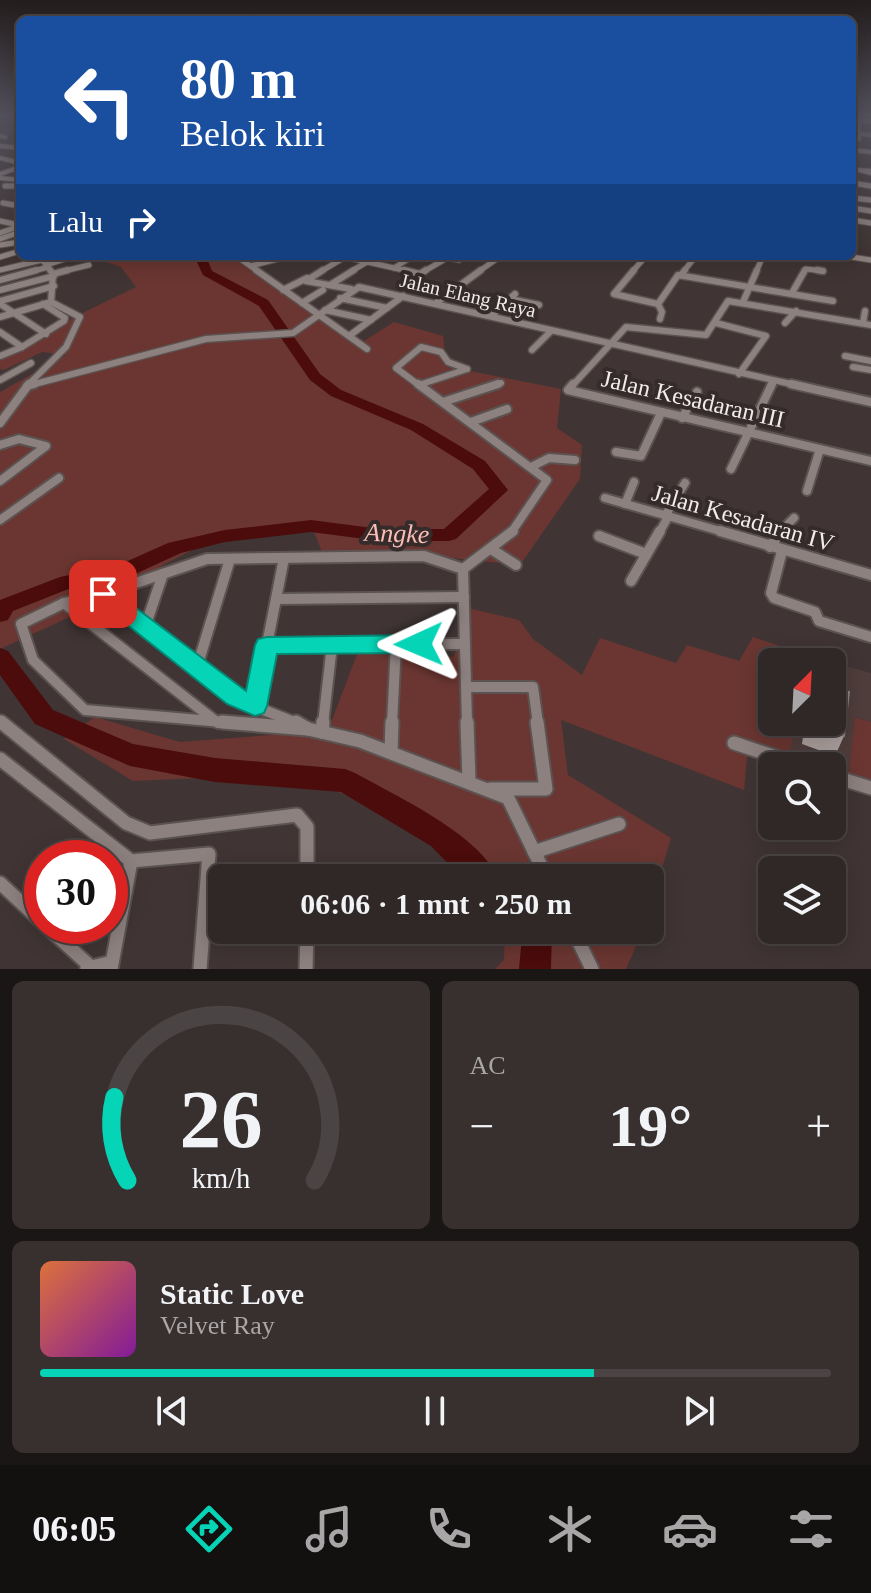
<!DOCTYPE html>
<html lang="id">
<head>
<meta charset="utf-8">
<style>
  :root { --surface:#302827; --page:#38302f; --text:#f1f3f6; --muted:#a8a6a7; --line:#4b4444; --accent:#05d5b6 }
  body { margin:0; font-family:"Times New Roman",serif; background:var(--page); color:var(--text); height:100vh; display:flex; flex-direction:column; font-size:30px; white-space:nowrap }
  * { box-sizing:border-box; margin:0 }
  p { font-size:26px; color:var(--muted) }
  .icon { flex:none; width:44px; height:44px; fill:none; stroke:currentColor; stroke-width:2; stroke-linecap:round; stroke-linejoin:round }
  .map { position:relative; height:969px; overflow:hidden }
  .sheet { display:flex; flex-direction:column; gap:12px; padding:12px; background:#1a1615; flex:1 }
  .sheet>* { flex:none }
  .top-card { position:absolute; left:16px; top:16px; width:840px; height:244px; border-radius:12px; box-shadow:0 4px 20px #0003,0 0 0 2px var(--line); background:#1a4fa0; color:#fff; overflow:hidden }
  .needle { width:52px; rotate:24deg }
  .controls { position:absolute; left:758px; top:648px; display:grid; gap:16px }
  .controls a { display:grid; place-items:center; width:88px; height:88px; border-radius:12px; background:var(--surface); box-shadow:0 4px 20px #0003,0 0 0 2px var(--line); font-size:40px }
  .speed { position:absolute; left:24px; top:840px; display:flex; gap:16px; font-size:40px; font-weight:700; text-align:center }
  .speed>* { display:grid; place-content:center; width:104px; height:104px; border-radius:50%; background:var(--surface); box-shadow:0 4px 20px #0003,0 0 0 2px var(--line); line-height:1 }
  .speed .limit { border:12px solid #d22; background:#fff; color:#111 }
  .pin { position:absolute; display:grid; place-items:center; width:68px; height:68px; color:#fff; margin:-34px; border-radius:16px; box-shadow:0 4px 12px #0006 }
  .me { position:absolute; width:88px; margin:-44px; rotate:269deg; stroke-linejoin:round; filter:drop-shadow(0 0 6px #0008) }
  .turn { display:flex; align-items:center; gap:28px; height:168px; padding:0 32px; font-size:36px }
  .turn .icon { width:104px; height:104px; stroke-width:2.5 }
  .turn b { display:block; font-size:56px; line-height:68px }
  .then { display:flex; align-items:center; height:76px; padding:0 32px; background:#0003; gap:16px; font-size:30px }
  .big { font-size:60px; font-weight:700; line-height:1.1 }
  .sheet .widget { flex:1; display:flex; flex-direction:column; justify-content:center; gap:12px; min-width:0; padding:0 28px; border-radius:12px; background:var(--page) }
  .sheet .dial { align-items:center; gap:0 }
  .dial svg { height:208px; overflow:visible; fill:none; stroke:var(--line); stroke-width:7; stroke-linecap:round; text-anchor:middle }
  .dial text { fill:var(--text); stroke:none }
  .song { display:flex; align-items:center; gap:24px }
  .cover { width:96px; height:96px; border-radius:12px; background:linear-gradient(135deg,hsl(20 70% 55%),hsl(290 70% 35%)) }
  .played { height:8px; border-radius:4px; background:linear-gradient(90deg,var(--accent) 70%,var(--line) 70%) }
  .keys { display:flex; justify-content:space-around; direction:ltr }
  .heat { display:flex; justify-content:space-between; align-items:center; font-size:44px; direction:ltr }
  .sheet .tiles { flex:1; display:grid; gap:12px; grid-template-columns:1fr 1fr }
  .widget:last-child { grid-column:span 2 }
  .trip { position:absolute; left:208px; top:864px; width:456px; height:80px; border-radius:12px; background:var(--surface); box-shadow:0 4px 20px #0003,0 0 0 2px var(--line); font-weight:700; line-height:80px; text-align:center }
  .dock { display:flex; height:128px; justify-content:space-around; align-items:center; background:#131010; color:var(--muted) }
  .dock .icon { width:56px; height:56px }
  .dock .current { color:var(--accent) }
  .dock b { font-size:36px; color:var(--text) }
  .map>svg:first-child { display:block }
  .built { fill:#4e3d3b }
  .green { fill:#6b3631 }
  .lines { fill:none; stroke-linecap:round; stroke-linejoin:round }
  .river { fill:#4b0c0b; fill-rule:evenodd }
  .street-far5-casing { stroke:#5b5351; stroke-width:6 }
  .street-far4-casing { stroke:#5b5351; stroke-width:7 }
  .street-far3-casing { stroke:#5b5351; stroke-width:9 }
  .street-far2-casing { stroke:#5b5351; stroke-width:12 }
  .street-far1-casing { stroke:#5b5351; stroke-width:14 }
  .street-casing { stroke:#5b5351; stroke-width:17 }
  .street-far5 { stroke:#8d817f; stroke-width:4 }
  .street-far4 { stroke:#8d817f; stroke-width:5 }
  .street-far3 { stroke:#8d817f; stroke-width:6 }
  .street-far2 { stroke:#8d817f; stroke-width:8 }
  .street-far1 { stroke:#8d817f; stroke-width:10 }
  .street { stroke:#8d817f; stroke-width:13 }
  .wall { fill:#aa9f9d }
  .building { fill:#c6b9b7; stroke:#8b8280; stroke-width:2 }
  .route { fill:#05d5b6; stroke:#038a76; stroke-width:2 }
  .labels { text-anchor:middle; stroke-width:8; stroke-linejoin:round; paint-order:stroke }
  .far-street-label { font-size:20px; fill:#f2ebea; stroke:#352b2a }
  .street-label { font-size:24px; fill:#f2ebea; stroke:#352b2a }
  .water-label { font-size:26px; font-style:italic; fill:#fcbdb5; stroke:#352b2a }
</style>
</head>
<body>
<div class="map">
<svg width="871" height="969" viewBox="0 0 871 969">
  <rect width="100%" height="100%" fill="#403534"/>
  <!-- built -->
  <path class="built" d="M810,656L871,673V722L856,717L848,781L832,776V766H803L788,761L796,722H832V662H809Z"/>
  <!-- green -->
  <g class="green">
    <path d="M88,256H239L364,341L394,322L443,336L445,353L470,371L561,389L557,428L582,445L580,479L520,565L432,556L324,557L310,522L225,533L163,565L135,587L0,649V392L66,355L42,352L4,370L0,369V356L42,339L74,317L136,287L121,267Z"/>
    <path d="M468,608L519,620L533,639L582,675L600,638L676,663L687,645L739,661L753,637L810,656L809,662H772V722H796L788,761L748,747L744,790L561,720L568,775L671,838L650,908V878H467L415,821L291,774L133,781L64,739L95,717L180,742L297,733L325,738L361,644L454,657Z"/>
    <path d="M855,717L871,722V790L848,781Z"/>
    <path d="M505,930H643L626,969H495L504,960Z"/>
  </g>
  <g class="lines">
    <!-- river -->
    <g class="river">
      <path d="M194,256H206L212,271L268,300L320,374L341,390L423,424L485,461L508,490L456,539L449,541H380L311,532L225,542L181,553L133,575L71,588L13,611L8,620L0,622V600L60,577L121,564L168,543L225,530L311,520L380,529H444L489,489L473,469L411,430L331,396L310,380L259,306L203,275Z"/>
      <path d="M0,648L8,651L53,710L133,744L215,758L345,769L355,773C396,796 479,834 498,878H462L431,846L341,792L215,782L130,766L35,724L0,675Z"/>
      <path d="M519,930H552L551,969H519L522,936Z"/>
    </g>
    <defs>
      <g id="street-far5">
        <path d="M858,115L859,139"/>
        <path d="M852,120L871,121"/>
        <path d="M852,133L871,135"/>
        <path d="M0,136L5,137"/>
        <path d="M0,146L20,148"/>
        <path d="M852,150L871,152"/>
        <path d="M0,158L20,163"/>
        <path d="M871,171L859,170L871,173"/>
        <path d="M0,174L20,167"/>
        <path d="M0,178L20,180"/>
        <path d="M852,183L860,184"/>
      </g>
      <g id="street-far4">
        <path d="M852,183L871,186"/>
        <path d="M5,186H20"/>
        <path d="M852,198L871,200"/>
        <path d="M3,203L20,206"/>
        <path d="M852,208L871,211"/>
        <path d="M852,220L871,223"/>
        <path d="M0,221L19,225"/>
        <path d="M0,233L20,226"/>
        <path d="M0,239L20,232"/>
        <path d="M0,245L20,242"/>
        <path d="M43,256L42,260L52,272"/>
        <path d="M236,256L259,272"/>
        <path d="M439,256L459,260"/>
        <path d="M845,256L871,260"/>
        <path d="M0,257L20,251"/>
        <path d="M46,265L74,256"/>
        <path d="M251,266L289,256"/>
        <path d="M394,268L413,256"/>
        <path d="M0,270L42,260"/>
        <path d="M29,272L49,267"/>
        <path d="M60,272L89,265"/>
        <path d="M320,272L345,257L412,272"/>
        <path d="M350,272L367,262"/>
        <path d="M423,272L447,258"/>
        <path d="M478,272L501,256"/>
        <path d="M632,272L646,256"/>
        <path d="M683,272L696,256"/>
        <path d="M756,272L763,256"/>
        <path d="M804,272L806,269L823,271"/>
      </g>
      <g id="street-far3">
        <path d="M50,270L53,274L51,302"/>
        <path d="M256,270L367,349"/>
        <path d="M323,270L306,281L351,289"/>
        <path d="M404,270L420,274L426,270"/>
        <path d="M634,270L614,294L658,304L678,275L833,301"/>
        <path d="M817,270L823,271"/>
        <path d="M53,274L68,270"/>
        <path d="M681,275L685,270"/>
        <path d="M0,280L37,270"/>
        <path d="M330,285L354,270"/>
        <path d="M0,290L54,276"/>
        <path d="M283,290L307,278"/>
        <path d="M792,293L805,270"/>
        <path d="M340,298L387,308"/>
        <path d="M510,299L539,305"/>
        <path d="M0,301L54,286"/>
        <path d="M743,302L757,270"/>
        <path d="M302,303L323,290"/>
        <path d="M436,303L481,270"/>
        <path d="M0,304L46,334"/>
        <path d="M658,304L662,312L660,319"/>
        <path d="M325,310L371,320"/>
        <path d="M491,316L515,294"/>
        <path d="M0,317L51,302L80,317L66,347L27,386"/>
        <path d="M716,323L766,336L739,374"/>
        <path d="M785,323L796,311"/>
        <path d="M863,323L865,311"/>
        <path d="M0,332L22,347"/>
        <path d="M349,336L403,296"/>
        <path d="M532,350L551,331"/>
        <path d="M0,356L22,347L64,321L65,318L43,304"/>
        <path d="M845,356L871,361"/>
        <path d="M853,367L871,370"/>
        <path d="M0,380L31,363"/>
        <path d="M419,385L467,369"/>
        <path d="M27,386L206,339L293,333L359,287L800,386"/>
        <path d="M420,386L396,368L421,347L441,352L448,362L467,369"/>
        <path d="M492,386L501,383"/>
        <path d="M572,386L626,327L706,335L728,301L871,325"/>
        <path d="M771,386L773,381"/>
      </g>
      <g id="street-far2">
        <path d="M418,384L547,480L511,533"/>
        <path d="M573,384L568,390L871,461"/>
        <path d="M791,384L871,402"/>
        <path d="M27,386L34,384"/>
        <path d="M443,402L498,384"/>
        <path d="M682,418L697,392"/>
        <path d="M471,422L507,409"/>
        <path d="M0,423L29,384"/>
        <path d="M0,445L19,439L46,446L0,481"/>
        <path d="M616,452L641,456L661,413"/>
        <path d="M531,467L549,458L575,460"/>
        <path d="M731,469L772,384"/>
        <path d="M807,491L820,449"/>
        <path d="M605,498L727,533"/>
        <path d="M625,504L634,482"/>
        <path d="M665,516L685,483"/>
        <path d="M0,520L59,478"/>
        <path d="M659,533L668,517"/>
        <path d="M779,533L794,518"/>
      </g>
      <g id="street-far1">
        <path d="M720,531L871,575"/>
        <path d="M599,536L646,554"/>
        <path d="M770,547L781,531"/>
        <path d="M491,549L516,565"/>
        <path d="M782,551L771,593L774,598L815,612L819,621L871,637"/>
        <path d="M463,569L467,724"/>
        <path d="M631,581L660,531"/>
        <path d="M103,594L239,700L299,724"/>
        <path d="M276,599L464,597"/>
        <path d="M64,603L218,723"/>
        <path d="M145,627L163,574"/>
        <path d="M267,645L465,644"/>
        <path d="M197,667L230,559"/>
        <path d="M466,687H533L538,724"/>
        <path d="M255,706L284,558"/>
        <path d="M0,721L3,724"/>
        <path d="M245,724L85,710L33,660L21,624L64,603L103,594L207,559L424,556L463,569L513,531"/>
        <path d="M323,724L332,645"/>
        <path d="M392,724L396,644"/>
      </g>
      <g id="street">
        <path d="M1,722L126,823L150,833L297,815L307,827V878"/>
        <path d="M222,722L308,729L360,741L508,798L547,878"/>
        <path d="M296,722L308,729"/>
        <path d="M467,722L469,782"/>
        <path d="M322,732L323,722"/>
        <path d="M734,743L803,766"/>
        <path d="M391,752L392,722"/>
        <path d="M0,759L131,861L209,854L200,969"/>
        <path d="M832,776L871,788"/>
        <path d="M490,789H546L537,722"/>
        <path d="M534,852L619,824"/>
        <path d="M0,883L42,922"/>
        <path d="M46,926L90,966"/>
        <path d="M573,930L592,969"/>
        <path d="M87,968L112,962"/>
        <path d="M111,969L131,861"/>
        <path d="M306,969L307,930"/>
      </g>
    </defs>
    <!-- street-far5 casing -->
    <use href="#street-far5" class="street-far5-casing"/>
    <!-- street-far4 casing -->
    <use href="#street-far4" class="street-far4-casing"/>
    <!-- street-far3 casing -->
    <use href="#street-far3" class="street-far3-casing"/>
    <!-- street-far2 casing -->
    <use href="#street-far2" class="street-far2-casing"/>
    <!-- street-far1 casing -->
    <use href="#street-far1" class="street-far1-casing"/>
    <!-- street casing -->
    <use href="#street" class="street-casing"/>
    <!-- street-far5 -->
    <use href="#street-far5" class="street-far5"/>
    <!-- street-far4 -->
    <use href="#street-far4" class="street-far4"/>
    <!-- street-far3 -->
    <use href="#street-far3" class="street-far3"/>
    <!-- street-far2 -->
    <use href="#street-far2" class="street-far2"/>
    <!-- street-far1 -->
    <use href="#street-far1" class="street-far1"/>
    <!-- street -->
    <use href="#street" class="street"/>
  </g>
  <!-- wall -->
  <path class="wall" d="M805,722H832L844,736L835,756L802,744Z"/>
  <!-- building -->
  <path class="building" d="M832,687L849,692L844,736L810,724V722H832Z"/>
  <!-- sky -->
  <linearGradient id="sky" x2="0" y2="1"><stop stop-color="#231d1d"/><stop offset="0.46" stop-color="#53515c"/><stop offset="1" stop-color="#53515c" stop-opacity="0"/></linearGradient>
  <rect width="871" height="251" fill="url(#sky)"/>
  <!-- route -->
  <path class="route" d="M103,587L111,589L246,691L255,645L258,639L267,637L419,635L428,638L431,644L428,650L419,653L277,654L267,706L264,713L255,716L227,704L96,600L93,594L96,589Z"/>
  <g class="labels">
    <!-- far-street labels -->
    <g class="far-street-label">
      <text transform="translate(468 295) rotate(13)" y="7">Jalan Elang Raya</text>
    </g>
    <!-- street labels -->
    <g class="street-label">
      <text transform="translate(693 399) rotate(13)" y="8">Jalan Kesadaran III</text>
      <text transform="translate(743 518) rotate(16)" y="8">Jalan Kesadaran IV</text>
    </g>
    <!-- water labels -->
    <g class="water-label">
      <text transform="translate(397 533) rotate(2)" y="9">Angke</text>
    </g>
  </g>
</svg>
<div class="controls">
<a><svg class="needle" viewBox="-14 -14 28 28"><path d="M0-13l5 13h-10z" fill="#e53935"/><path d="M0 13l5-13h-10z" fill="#a8a6a7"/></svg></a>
<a><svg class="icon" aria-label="search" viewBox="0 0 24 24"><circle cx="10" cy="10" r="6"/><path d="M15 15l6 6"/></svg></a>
<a><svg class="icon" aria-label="layers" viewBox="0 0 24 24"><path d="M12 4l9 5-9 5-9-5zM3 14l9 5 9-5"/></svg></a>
</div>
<div class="speed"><div class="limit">30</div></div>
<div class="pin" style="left:103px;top:594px;background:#d93025"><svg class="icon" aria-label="arrive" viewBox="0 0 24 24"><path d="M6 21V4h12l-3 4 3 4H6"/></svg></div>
<svg class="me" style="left:419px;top:644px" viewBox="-20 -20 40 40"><path d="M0-17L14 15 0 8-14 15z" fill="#05d5b6" stroke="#fff" stroke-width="4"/></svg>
<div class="trip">06:06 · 1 mnt · 250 m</div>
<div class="top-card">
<div class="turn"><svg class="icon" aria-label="left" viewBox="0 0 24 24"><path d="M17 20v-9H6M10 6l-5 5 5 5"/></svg><div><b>80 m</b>Belok kiri</div></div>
<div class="then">Lalu<svg class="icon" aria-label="right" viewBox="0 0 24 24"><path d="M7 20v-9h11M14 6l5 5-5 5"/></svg></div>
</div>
</div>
<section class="sheet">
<div class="tiles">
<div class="widget dial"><svg viewBox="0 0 100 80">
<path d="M14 69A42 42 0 1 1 86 69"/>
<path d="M14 69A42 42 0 0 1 9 37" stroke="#05d5b6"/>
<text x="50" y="56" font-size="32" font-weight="700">26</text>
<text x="50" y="72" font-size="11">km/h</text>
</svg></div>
<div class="widget"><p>AC</p>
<div class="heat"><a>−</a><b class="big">19°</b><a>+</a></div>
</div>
<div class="widget">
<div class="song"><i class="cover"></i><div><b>Static Love</b><p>Velvet Ray</p></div></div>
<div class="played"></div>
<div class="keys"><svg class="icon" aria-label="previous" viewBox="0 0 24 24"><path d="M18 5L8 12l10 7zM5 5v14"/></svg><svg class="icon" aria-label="pause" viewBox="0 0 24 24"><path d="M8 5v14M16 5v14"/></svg><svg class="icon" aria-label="next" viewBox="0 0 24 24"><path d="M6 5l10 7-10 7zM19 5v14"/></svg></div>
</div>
</div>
</section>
<nav class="dock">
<b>06:05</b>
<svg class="icon current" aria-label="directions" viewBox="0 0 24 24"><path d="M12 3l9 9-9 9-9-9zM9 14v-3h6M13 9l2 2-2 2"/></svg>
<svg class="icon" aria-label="music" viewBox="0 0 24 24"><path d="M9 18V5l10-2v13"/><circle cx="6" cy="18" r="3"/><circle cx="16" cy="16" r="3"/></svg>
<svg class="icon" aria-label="phone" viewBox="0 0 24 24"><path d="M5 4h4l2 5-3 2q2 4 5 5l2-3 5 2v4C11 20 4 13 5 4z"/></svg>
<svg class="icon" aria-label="climate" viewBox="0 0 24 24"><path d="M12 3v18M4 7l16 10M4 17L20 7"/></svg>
<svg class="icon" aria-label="car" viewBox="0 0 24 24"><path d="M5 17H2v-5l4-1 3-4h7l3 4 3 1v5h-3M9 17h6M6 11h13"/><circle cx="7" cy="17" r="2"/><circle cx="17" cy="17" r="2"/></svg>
<svg class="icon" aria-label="filters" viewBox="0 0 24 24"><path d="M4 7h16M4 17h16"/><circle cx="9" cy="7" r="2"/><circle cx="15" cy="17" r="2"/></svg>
</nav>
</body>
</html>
